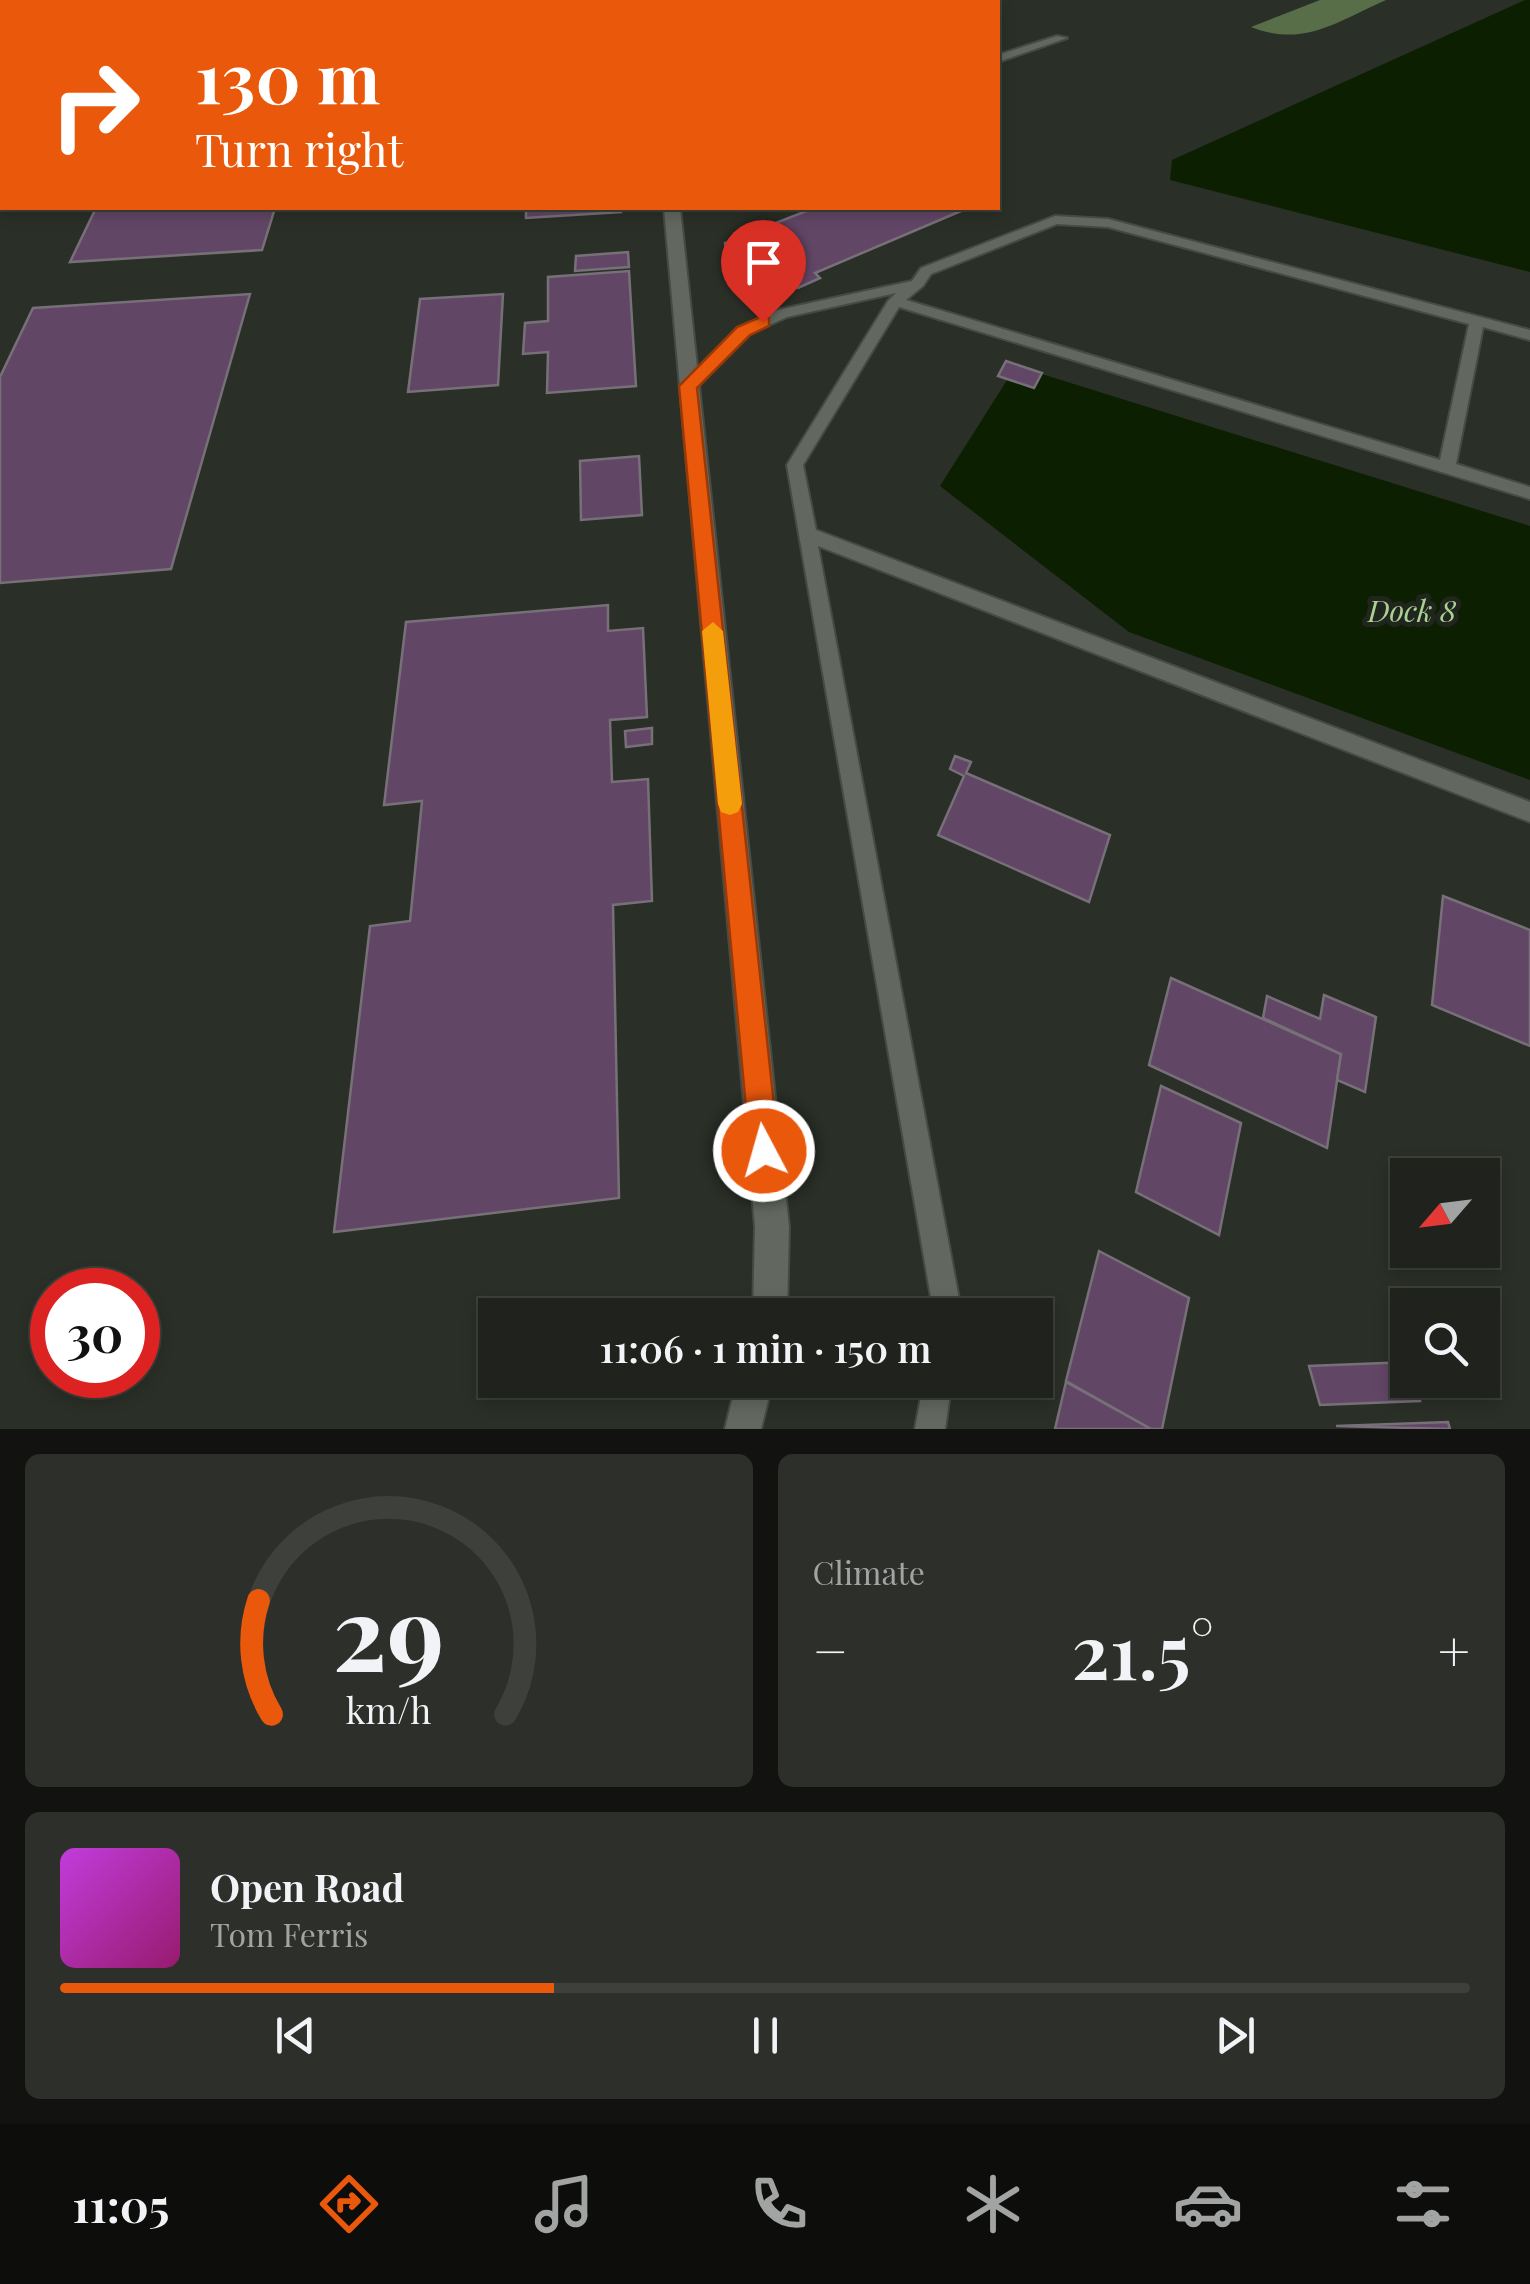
<!DOCTYPE html>
<html lang="en">
<head>
<meta charset="utf-8">
<style>
  :root { --surface:#20231d; --page:#2d2f2a; --text:#f1f3f6; --muted:#a2a4a4; --line:#3d403b; --accent:#ea580c }
  body { margin:0; font-family:"Playfair Display",serif; background:var(--page); color:var(--text); height:100vh; display:flex; flex-direction:column; font-size:38px; white-space:nowrap }
  * { box-sizing:border-box; margin:0 }
  p { font-size:32px; color:var(--muted) }
  .icon { flex:none; width:55px; height:55px; fill:none; stroke:currentColor; stroke-width:2; stroke-linecap:round; stroke-linejoin:round }
  .map { position:relative; height:1429px; overflow:hidden }
  .drawer { display:flex; flex-direction:column; gap:25px; padding:25px; background:#121310; flex:1 }
  .drawer>* { flex:none }
  .guide { position:absolute; left:0px; top:0px; width:1000px; height:210px; box-shadow:0 5px 15px #0003,0 0 0 2px var(--line); background:#ea580c; color:#fff; overflow:hidden }
  .needle { width:65px; rotate:242deg }
  .controls { position:absolute; left:1390px; top:1158px; display:grid; gap:20px }
  .controls a { display:grid; place-items:center; width:110px; height:110px; border-radius:0px; background:var(--surface); box-shadow:0 5px 15px #0003,0 0 0 2px var(--line); font-size:50px }
  .speed { position:absolute; left:30px; top:1268px; display:flex; gap:20px; font-size:50px; font-weight:700; text-align:center }
  .speed>* { display:grid; place-content:center; width:130px; height:130px; border-radius:50%; background:var(--surface); box-shadow:0 5px 15px #0003,0 0 0 2px var(--line); line-height:1 }
  .speed .limit { border:15px solid #d22; background:#fff; color:#111 }
  .pin { position:absolute; display:grid; place-items:center; width:85px; height:85px; color:#fff; margin:-102px -42px; border-radius:50% 50% 50% 0; rotate:-45deg; box-shadow:0 0 10px #0007 }
  .pin .icon { rotate:45deg }
  .me { position:absolute; width:110px; margin:-55px; rotate:354deg; stroke-linejoin:round; filter:drop-shadow(0 0 8px #0008) }
  .turn { display:flex; align-items:center; gap:35px; height:210px; padding:0 30px; font-size:45px }
  .turn .icon { width:130px; height:130px; stroke-width:2.5 }
  .turn b { display:block; font-size:70px; line-height:85px }
  .big { font-size:75px; font-weight:600; line-height:1.1 }
  .drawer .card { flex:1; display:flex; flex-direction:column; justify-content:center; gap:15px; min-width:0; padding:0 35px; border-radius:15px; background:var(--page) }
  .drawer .dial { align-items:center; gap:0 }
  .dial svg { height:260px; overflow:visible; fill:none; stroke:var(--line); stroke-width:7; stroke-linecap:round; text-anchor:middle }
  .dial text { fill:var(--text); stroke:none }
  .song { display:flex; align-items:center; gap:30px }
  .cover { width:120px; height:120px; border-radius:15px; background:linear-gradient(135deg,hsl(290 70% 55%),hsl(320 70% 35%)) }
  .played { height:10px; border-radius:5px; background:linear-gradient(90deg,var(--accent) 35%,var(--line) 35%) }
  .keys { display:flex; justify-content:space-around; direction:ltr }
  .heat { display:flex; justify-content:space-between; align-items:center; font-size:55px; direction:ltr }
  .drawer .tiles { flex:1; display:grid; gap:25px; grid-template-columns:1fr 1fr }
  .card:last-child { grid-column:span 2 }
  .trip { position:absolute; left:478px; top:1298px; width:575px; height:100px; border-radius:0px; background:var(--surface); box-shadow:0 5px 15px #0003,0 0 0 2px var(--line); font-weight:600; line-height:100px; text-align:center }
  .dock { display:flex; height:160px; justify-content:space-around; align-items:center; background:#0d0e0c; color:var(--muted) }
  .dock .icon { width:70px; height:70px }
  .dock .selected { color:var(--accent) }
  .dock b { font-size:45px; color:var(--text) }
  .map>svg:first-child { display:block }
  .forest { fill:#586e49 }
  .water { fill:#0c1f00 }
  .building { fill:#624666; stroke:#777078; stroke-width:2.5 }
  .lines { fill:none; stroke-linecap:round; stroke-linejoin:round }
  .lane-casing { stroke:#464a44; stroke-width:4 }
  .street-casing { stroke:#464a44; stroke-width:4 }
  .lane { fill:#62685f; fill-rule:evenodd }
  .street { fill:#62685f; fill-rule:evenodd }
  .route { fill:#ea580c; stroke:#983908; stroke-width:2.5 }
  .slow { fill:#f59e0b }
  .labels { text-anchor:middle; stroke-width:10; stroke-linejoin:round; paint-order:stroke }
  .water-label { font-size:30px; font-style:italic; fill:#aad093; stroke:#20251d }
</style>
</head>
<body>
<div class="map">
<svg width="1530" height="1429" viewBox="0 0 1530 1429">
  <rect width="100%" height="100%" fill="#2a2f27"/>
  <!-- forest -->
  <path class="forest" d="M1320,0H1386C1338,21 1304,48 1251,27Z"/>
  <!-- water -->
  <g class="water">
    <path d="M1525,0H1530V272L1170,180L1172,160Z"/>
    <path d="M1016,366L1530,526V780L1129,632L940,486Z"/>
  </g>
  <!-- building -->
  <g class="building">
    <path d="M96,208H275L262,250L70,262Z"/>
    <path d="M526,208H621V212L526,218Z"/>
    <path d="M814,208H968L815,273L820,278L798,288L775,267L757,274L746,263L727,259L725,243Z"/>
    <path d="M628,252L629,267L575,271L576,256Z"/>
    <path d="M629,271L636,386L547,393L548,352L523,354L525,323L548,321V277Z"/>
    <path d="M250,294L171,569L0,583V377L33,308Z"/>
    <path d="M503,294L498,385L408,392L420,299Z"/>
    <path d="M1006,361L1042,373L1034,388L998,376Z"/>
    <path d="M639,456L642,515L581,520L580,461Z"/>
    <path d="M608,605V631L643,628L647,717L610,720L612,782L648,779L652,901L613,905L619,1198L334,1232L370,926L410,921L422,801L384,805L406,622Z"/>
    <path d="M652,728V744L626,747L625,731Z"/>
    <path d="M955,756L971,762L966,773L1110,835L1089,902L938,835L964,776L950,769Z"/>
    <path d="M1443,896L1530,930V1046L1432,1005Z"/>
    <path d="M1171,978L1341,1054L1327,1148L1149,1065Z"/>
    <path d="M1324,995L1376,1017L1365,1092L1337,1080L1341,1054L1263,1018L1267,996L1320,1019Z"/>
    <path d="M1161,1086L1241,1123L1219,1235L1136,1192Z"/>
    <path d="M1099,1251L1189,1298L1162,1429H1151L1066,1381Z"/>
    <path d="M1408,1362V1380H1414L1420,1401L1320,1405L1309,1366Z"/>
    <path d="M1066,1382L1151,1429H1055Z"/>
    <path d="M1448,1422L1450,1429L1336,1426Z"/>
  </g>
  <g class="lines">
    <defs>
      <g id="lane">
        <path d="M788,0H798L799,2H789Z"/>
        <path d="M1057,36L1067,38L998,62V55Z"/>
        <path d="M1055,216L1108,219L1530,330V340L1483,327L1456,464L1530,487V499L899,307L803,465L816,530L1530,802V822L818,546L962,1315H934L787,465L888,301L896,293L787,317L749,334L694,390L688,391L680,386L739,328L778,310L912,281L921,268ZM1057,224L1108,227L1469,324L1440,460L906,300L923,286L931,274Z"/>
        <path d="M924,1380H952L945,1429H915Z"/>
      </g>
      <g id="street">
        <path d="M647,0H661V2H648Z"/>
        <path d="M664,208H680L789,1227L787,1315H753L755,1227Z"/>
        <path d="M737,1380H773L761,1429H725Z"/>
      </g>
    </defs>
    <!-- lane casing -->
    <use href="#lane" class="lane-casing"/>
    <!-- street casing -->
    <use href="#street" class="street-casing"/>
    <!-- lane -->
    <use href="#lane" class="lane"/>
    <!-- street -->
    <use href="#street" class="street"/>
  </g>
  <!-- route -->
  <path class="route" d="M763,316L769,318V326L750,335L697,388L779,1151L775,1161L764,1166L754,1161L750,1151L679,386L737,327Z"/>
  <!-- slow -->
  <path class="slow" d="M713,622L723,631L742,804L738,812L730,815L721,812L718,804L702,631Z"/>
  <g class="labels">
    <!-- water labels -->
    <g class="water-label">
      <text x="1412" y="622">Dock 8</text>
    </g>
  </g>
</svg>
<div class="controls">
<a><svg class="needle" viewBox="-14 -14 28 28"><path d="M0-13l5 13h-10z" fill="#e53935"/><path d="M0 13l5-13h-10z" fill="#a2a4a4"/></svg></a>
<a><svg class="icon" aria-label="search" viewBox="0 0 24 24"><circle cx="10" cy="10" r="6"/><path d="M15 15l6 6"/></svg></a>
</div>
<div class="speed"><div class="limit">30</div></div>
<div class="pin" style="left:763px;top:322px;background:#d93025"><svg class="icon" aria-label="arrive" viewBox="0 0 24 24"><path d="M6 21V4h12l-3 4 3 4H6"/></svg></div>
<svg class="me" style="left:764px;top:1151px" viewBox="-20 -20 40 40"><circle r="17" fill="#ea580c" stroke="#fff" stroke-width="3"/><path d="M0-11L8 9 0 5-8 9z" fill="#fff"/></svg>
<div class="trip">11:06 · 1 min · 150 m</div>
<div class="guide">
<div class="turn"><svg class="icon" aria-label="right" viewBox="0 0 24 24"><path d="M7 20v-9h11M14 6l5 5-5 5"/></svg><div><b>130 m</b>Turn right</div></div>
</div>
</div>
<section class="drawer">
<div class="tiles">
<div class="card dial"><svg viewBox="0 0 100 80">
<path d="M14 69A42 42 0 1 1 86 69"/>
<path d="M14 69A42 42 0 0 1 10 34" stroke="#ea580c"/>
<text x="50" y="56" font-size="32" font-weight="700">29</text>
<text x="50" y="72" font-size="11">km/h</text>
</svg></div>
<div class="card"><p>Climate</p>
<div class="heat"><a>−</a><b class="big">21.5°</b><a>+</a></div>
</div>
<div class="card">
<div class="song"><i class="cover"></i><div><b>Open Road</b><p>Tom Ferris</p></div></div>
<div class="played"></div>
<div class="keys"><svg class="icon" aria-label="previous" viewBox="0 0 24 24"><path d="M18 5L8 12l10 7zM5 5v14"/></svg><svg class="icon" aria-label="pause" viewBox="0 0 24 24"><path d="M8 5v14M16 5v14"/></svg><svg class="icon" aria-label="next" viewBox="0 0 24 24"><path d="M6 5l10 7-10 7zM19 5v14"/></svg></div>
</div>
</div>
</section>
<nav class="dock">
<b>11:05</b>
<svg class="icon selected" aria-label="directions" viewBox="0 0 24 24"><path d="M12 3l9 9-9 9-9-9zM9 14v-3h6M13 9l2 2-2 2"/></svg>
<svg class="icon" aria-label="music" viewBox="0 0 24 24"><path d="M9 18V5l10-2v13"/><circle cx="6" cy="18" r="3"/><circle cx="16" cy="16" r="3"/></svg>
<svg class="icon" aria-label="phone" viewBox="0 0 24 24"><path d="M5 4h4l2 5-3 2q2 4 5 5l2-3 5 2v4C11 20 4 13 5 4z"/></svg>
<svg class="icon" aria-label="climate" viewBox="0 0 24 24"><path d="M12 3v18M4 7l16 10M4 17L20 7"/></svg>
<svg class="icon" aria-label="car" viewBox="0 0 24 24"><path d="M5 17H2v-5l4-1 3-4h7l3 4 3 1v5h-3M9 17h6M6 11h13"/><circle cx="7" cy="17" r="2"/><circle cx="17" cy="17" r="2"/></svg>
<svg class="icon" aria-label="filters" viewBox="0 0 24 24"><path d="M4 7h16M4 17h16"/><circle cx="9" cy="7" r="2"/><circle cx="15" cy="17" r="2"/></svg>
</nav>
</body>
</html>
